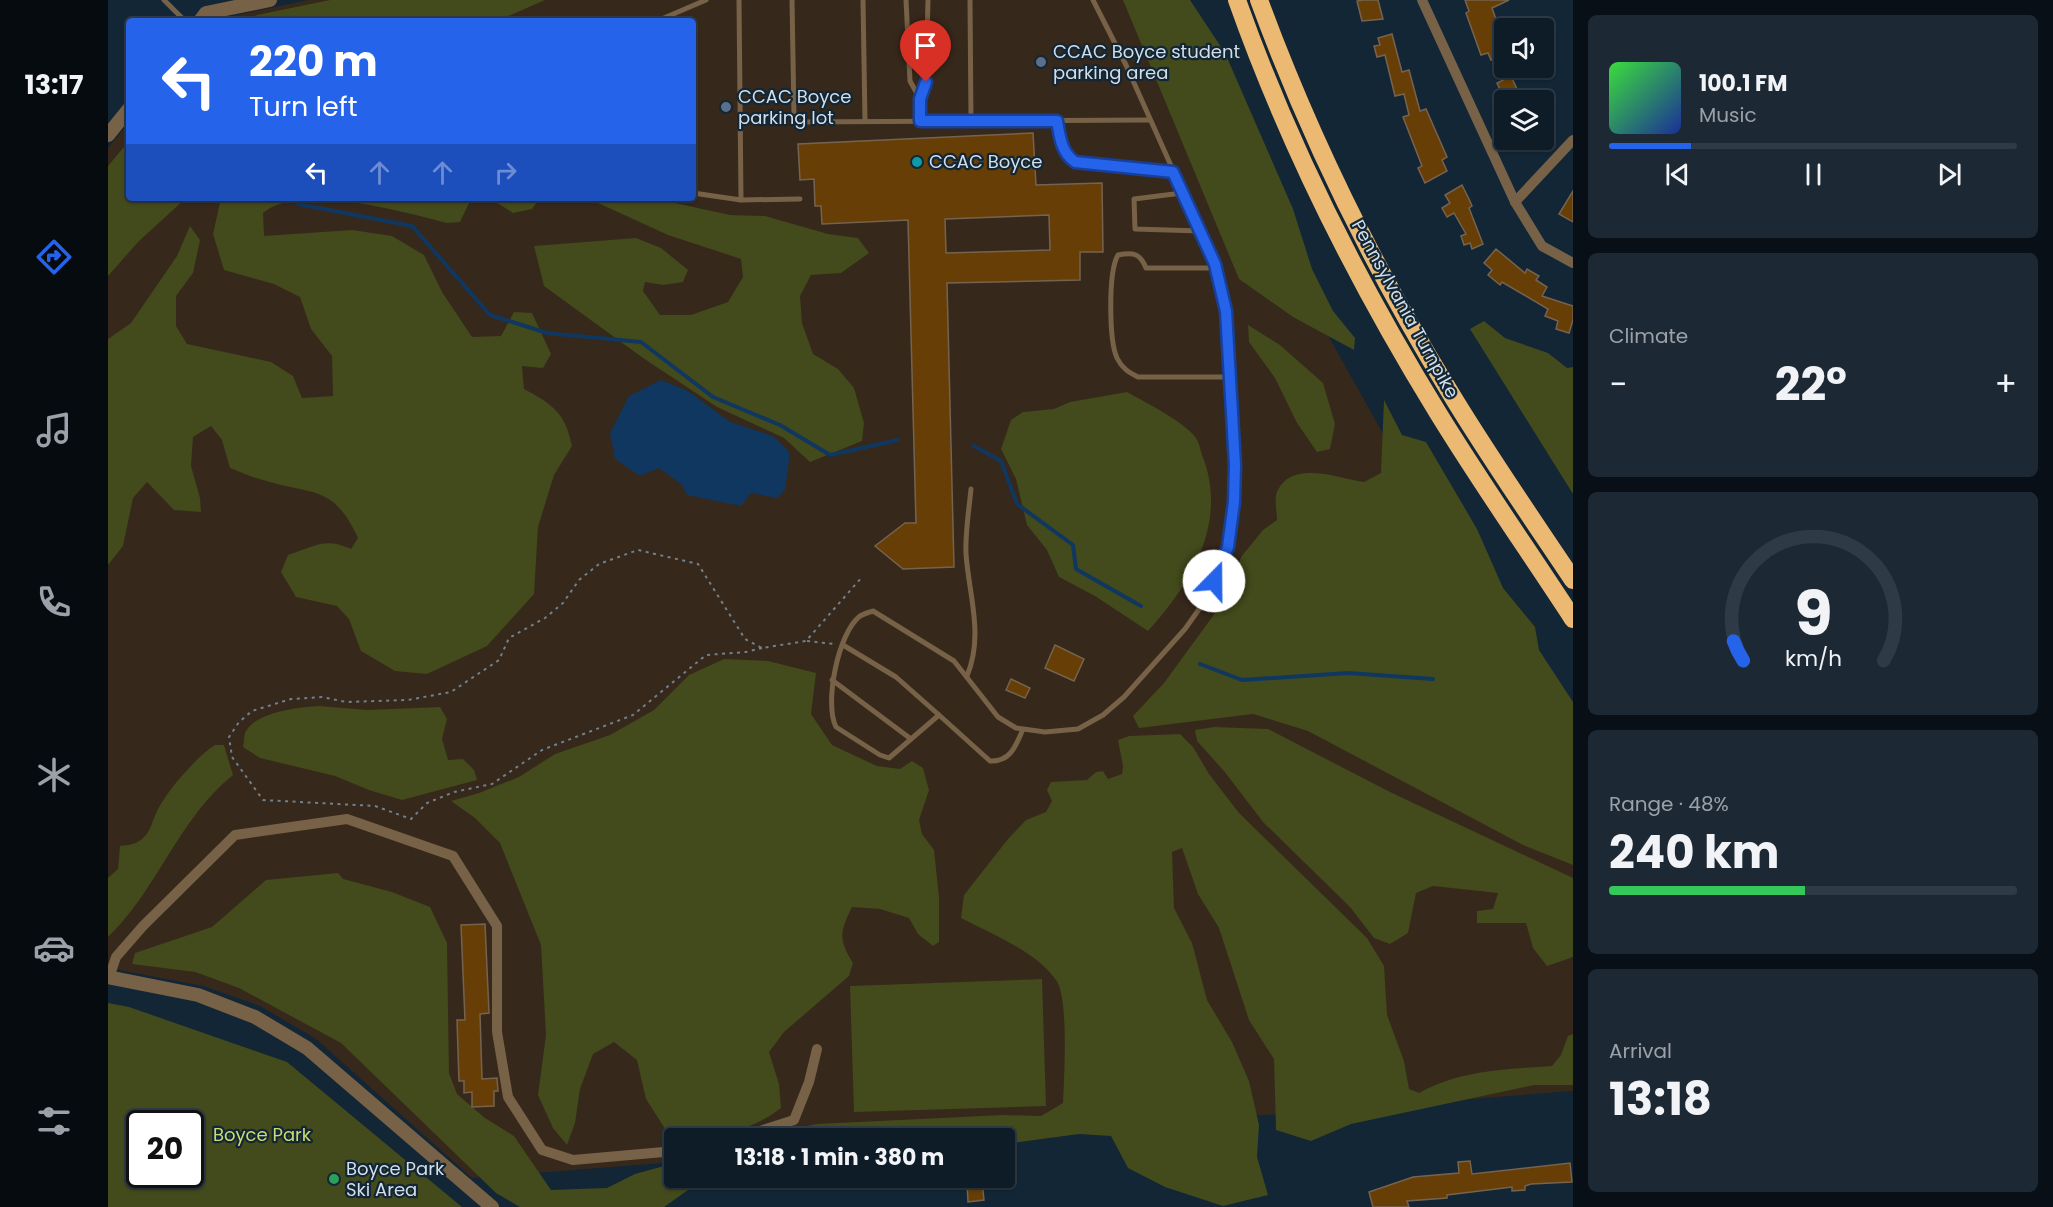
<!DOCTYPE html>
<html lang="en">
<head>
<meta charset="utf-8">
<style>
  :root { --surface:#0e1c28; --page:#1c2934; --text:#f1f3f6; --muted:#9ba1a8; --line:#2e3a45; --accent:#2563eb }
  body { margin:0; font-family:Poppins,sans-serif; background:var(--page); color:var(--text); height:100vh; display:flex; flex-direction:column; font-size:22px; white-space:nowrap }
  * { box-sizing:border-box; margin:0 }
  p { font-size:20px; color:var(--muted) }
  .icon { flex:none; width:33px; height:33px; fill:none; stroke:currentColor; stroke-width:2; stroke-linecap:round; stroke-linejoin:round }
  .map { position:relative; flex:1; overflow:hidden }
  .details { display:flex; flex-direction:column; gap:15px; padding:15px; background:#080f16; width:480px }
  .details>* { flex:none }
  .banner { position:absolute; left:18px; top:18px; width:570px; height:183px; border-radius:6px; box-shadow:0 2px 4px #0004,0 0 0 2px var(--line); background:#2563eb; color:#fff; overflow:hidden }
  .fabs { position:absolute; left:1386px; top:18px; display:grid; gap:12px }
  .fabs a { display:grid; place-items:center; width:60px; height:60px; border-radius:6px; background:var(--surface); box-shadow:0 2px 4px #0004,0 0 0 2px var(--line); font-size:30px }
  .speed { position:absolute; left:18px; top:1110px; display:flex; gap:12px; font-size:30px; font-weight:700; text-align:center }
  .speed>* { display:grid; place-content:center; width:78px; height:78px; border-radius:50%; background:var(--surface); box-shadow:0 2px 4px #0004,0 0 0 2px var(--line); line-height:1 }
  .speed .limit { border:3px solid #111; border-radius:9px; background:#fff; color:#111 }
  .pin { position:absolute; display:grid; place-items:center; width:51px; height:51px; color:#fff; margin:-62px -26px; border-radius:50% 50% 50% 0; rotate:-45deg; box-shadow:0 0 6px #0007 }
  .pin .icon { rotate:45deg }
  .me { position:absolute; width:66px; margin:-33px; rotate:22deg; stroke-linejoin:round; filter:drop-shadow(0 0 4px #0008) }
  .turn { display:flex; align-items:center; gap:21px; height:126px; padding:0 24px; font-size:27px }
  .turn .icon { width:78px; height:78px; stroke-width:2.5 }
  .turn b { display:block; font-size:42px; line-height:51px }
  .lanes { display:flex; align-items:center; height:57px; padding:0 24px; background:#0003; justify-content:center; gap:30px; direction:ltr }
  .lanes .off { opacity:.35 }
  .big { font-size:45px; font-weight:700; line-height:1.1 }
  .details .widget { flex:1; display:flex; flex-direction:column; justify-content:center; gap:9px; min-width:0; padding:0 21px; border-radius:9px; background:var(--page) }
  .details .dial { align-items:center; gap:0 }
  .dial svg { height:156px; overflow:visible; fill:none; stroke:var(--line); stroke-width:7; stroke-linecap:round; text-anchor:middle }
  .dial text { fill:var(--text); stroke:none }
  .song { display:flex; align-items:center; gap:18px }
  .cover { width:72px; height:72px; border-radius:9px; background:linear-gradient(135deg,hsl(120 70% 55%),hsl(230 70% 35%)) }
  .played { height:6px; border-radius:3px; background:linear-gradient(90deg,var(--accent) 20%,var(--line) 20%) }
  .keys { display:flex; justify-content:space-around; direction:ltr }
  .heat { display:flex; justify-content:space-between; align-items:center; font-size:33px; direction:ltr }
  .charge { height:9px; border-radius:4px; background:linear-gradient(90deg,#34c759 48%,var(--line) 0) }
  .trip { position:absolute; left:556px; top:1128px; width:351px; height:60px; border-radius:6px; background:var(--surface); box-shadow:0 2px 4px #0004,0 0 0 2px var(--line); font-weight:700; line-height:60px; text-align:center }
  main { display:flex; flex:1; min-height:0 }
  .tabs { display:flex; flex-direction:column; width:108px; justify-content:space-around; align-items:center; background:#060b10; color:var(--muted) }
  .tabs .icon { width:42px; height:42px }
  .tabs .current { color:var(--accent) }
  .tabs b { font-size:27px; color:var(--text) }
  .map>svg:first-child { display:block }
  .education { fill:#36281b }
  .green { fill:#434a1b; fill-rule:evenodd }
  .water { fill:#0f3760 }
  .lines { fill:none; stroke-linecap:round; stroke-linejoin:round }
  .stream { stroke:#0f3760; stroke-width:4 }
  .building { fill:#663e06; stroke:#76634f; stroke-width:1.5; fill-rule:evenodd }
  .path { stroke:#71818e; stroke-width:2; stroke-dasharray:3 4.5; stroke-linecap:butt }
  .service { stroke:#776247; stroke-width:5 }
  .minor { stroke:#776247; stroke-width:10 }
  .tertiary { stroke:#776247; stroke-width:14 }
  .motorway { stroke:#ecb973; stroke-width:18 }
  .route-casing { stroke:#184099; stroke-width:15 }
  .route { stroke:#2563eb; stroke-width:10 }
  .service-dot { fill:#5c6f8a; stroke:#122635; stroke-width:2 }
  .culture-dot { fill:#0f9aa8; stroke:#122635; stroke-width:2 }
  .leisure-dot { fill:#2e9e5b; stroke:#122635; stroke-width:2 }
  .labels { text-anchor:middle; stroke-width:4.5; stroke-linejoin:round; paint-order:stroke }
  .poi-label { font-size:18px; fill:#d2dee9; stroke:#122635; text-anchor:start }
  .street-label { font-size:18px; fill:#d2dee9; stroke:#122635 }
  .park-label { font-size:18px; fill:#cadc70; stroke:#122635 }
</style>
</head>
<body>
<main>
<nav class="tabs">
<b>13:17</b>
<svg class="icon current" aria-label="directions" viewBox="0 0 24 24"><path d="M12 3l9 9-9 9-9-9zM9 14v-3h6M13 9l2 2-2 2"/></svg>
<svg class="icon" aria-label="music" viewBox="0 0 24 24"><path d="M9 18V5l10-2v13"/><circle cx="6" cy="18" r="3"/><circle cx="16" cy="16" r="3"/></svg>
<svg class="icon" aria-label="phone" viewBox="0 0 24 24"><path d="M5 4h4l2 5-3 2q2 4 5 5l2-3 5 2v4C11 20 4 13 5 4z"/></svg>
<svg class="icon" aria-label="climate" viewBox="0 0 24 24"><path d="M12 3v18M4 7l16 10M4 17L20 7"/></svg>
<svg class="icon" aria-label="car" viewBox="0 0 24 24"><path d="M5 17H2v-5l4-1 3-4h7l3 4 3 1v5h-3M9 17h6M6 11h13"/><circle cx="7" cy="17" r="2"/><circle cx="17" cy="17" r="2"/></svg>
<svg class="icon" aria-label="filters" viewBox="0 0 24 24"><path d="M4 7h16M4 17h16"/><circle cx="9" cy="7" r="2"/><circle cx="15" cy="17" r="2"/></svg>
</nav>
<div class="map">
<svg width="1465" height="1207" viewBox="0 0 1465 1207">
  <rect width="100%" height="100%" fill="#122635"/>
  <!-- education -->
  <path class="education" d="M200,0H1077L1180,264L1287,455L1465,719V1091L864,1138H567V1162L364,1178L208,1039L152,1006L95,986L0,968V148L21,122V198H585V21H101Z"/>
  <!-- green -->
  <g class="green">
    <path d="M222,0H437L389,21H136L149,15Z"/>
    <path d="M1015,0H1082L1117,53L1185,209L1204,269L1225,311L1247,338L1246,350L1185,317L1131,279Z"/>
    <path d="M21,141V198H78L30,242L0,276V166Z"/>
    <path d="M113,198H432L424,209L405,213L383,199H363L352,222L339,223C294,212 192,182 155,213L156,236L244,230L284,236L316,255L334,292L364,337L393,336L406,312L424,313L443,354L435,368L414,366L416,389C444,404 457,412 464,446L446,475L430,527L426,594L379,646L319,674L287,671L253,651L241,619L229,606L188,597L173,572L180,555C207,546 217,537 243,549L250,538C226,487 209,495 162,482C148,479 135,473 122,468L114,440L103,426L85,437L83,466L92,498L93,512L66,510L39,482L25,498L15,546L0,565V339L23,323L69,256L82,226L92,240L85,273L68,296V326L79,344L163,362L185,376L194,398L225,396L224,356L203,329L192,297L166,284L116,270L105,234Z"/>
    <path d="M479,198H544L622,215L657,216L720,234L750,238L761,253L733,273L703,275L692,296L694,323L705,354L730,369L746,388L756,423L754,441L702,462L676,438L609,407L535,358L436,286L426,246L528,238L553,248L580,270L575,282L555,285L537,282L535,291L552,315H583L620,302L635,277L633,259L560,235Z"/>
    <path d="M1376,321L1397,338L1440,353L1459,368L1465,367V494L1362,329Z"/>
    <path d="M1140,325L1172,345L1215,383L1227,424L1222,449L1209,452L1189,423L1167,378L1141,342Z"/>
    <path d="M1019,392C1037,402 1077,422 1088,438C1092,444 1093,454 1096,460C1119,525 1082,585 1040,631L987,596L951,577L939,550L919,525L908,479L893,449L903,420L915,412L946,409L962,402Z"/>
    <path d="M1276,400L1294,435L1318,442L1369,529L1395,588L1427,627L1431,650L1465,702V865L1415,845L1200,731L1145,714L1031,728L1025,716L1056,683L1121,594L1133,557L1155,530L1169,520C1169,512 1166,499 1169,492C1183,459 1230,478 1256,482L1273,473Z"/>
    <path d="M616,659L660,661L708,673L703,714L724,745L769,766L792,769L804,761L815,768L821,790L811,820L814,834L826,850L831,897V942L825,946L810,934L801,918L772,909L744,907C732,932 730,939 745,963L741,976L676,1032L661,1052L671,1084L673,1108C645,1131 597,1141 563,1138L538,1099L529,1060L506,1042L485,1054L472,1089L467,1123L459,1145L445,1128L430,1095L438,1035L433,945L392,843L367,818L343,801L371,793L411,777L447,754L502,735L546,710L581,675Z"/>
    <path d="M211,706L259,710L332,707L339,719L334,739L340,760L355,759L366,770L369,780L294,800L261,790L227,776L152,758L135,747C136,743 136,737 137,733C146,712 192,707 211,706Z"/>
    <path d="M1106,727L1160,729L1282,792L1465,878V957L1439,966L1425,948L1418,923H1369V911L1385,909L1390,893L1325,886L1308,893L1300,933L1282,944L1266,938L1242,907L1155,822L1116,771L1089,741L1087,730Z"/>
    <path d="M1072,734L1085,747L1101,774L1131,813L1259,938L1276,966L1279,1015L1296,1061L1301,1089L1311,1093C1351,1070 1399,1069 1444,1066L1453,1055L1460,1036L1465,1034V1085H1426L1243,1124L1203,1141L1168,1130L1166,1059L1141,1020L1111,928L1090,894L1074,848L1064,852L1066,908L1084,943L1099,1000L1124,1042L1141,1081L1151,1125L1149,1157L1160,1195L1115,1206L1057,1187L1020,1168L1003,1136L971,1134L897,1144V1138H657L677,1130L710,1124L894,1115L933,1116L955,1103C956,1079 961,997 948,980C926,950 885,935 853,918L856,895L900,839L918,820L938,812L944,801L939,790L943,782L979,780L988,772L995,771L1000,779L1014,774L1015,766L1010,740L1021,736Z"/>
    <path d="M107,745H116L125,775C70,819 50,889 0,937V878L10,869L12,846C22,845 30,844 37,836C43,830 45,819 49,811C59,791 88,757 107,745Z"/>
    <path d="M230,873L235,879L284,892L322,907L339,943L341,1073L349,1094L377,1118L406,1136L443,1190L499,1188L527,1174L567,1163V1178H597L556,1207H412L388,1193L233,1043L131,988L87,972L24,964L27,953L104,927L158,880Z"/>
    <path d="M934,979L938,1106L746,1112L742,986Z"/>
    <path d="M0,1003L21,1007L179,1062L354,1207H0ZM32,1124H82V1174H32Z"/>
  </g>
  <!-- water -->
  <path class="water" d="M553,380L580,391L622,422L665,436L682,453L677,490L669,498L643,493L633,506L579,495L574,485L551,468L532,476L507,459L502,433L521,396Z"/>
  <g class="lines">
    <!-- stream -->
    <g class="stream">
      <path d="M190,204L304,226L382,315L439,333L533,342L605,397L672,425L722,455L790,440"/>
      <path d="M866,446L893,461L909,504L965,545L968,569L1033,606"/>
      <path d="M1092,664L1134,680L1240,673L1325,679"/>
    </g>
  </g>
  <!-- building -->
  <g class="building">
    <path d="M1255,0H1270L1275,19L1254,21L1249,1Z"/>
    <path d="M1357,0H1401L1384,8L1396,42V55L1383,60L1380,53L1373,55L1358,13L1361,11Z"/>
    <path d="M1284,34L1294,72L1301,70L1312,111L1318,109L1339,157L1334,160L1339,171L1317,183L1310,168L1314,166L1295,117L1301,115L1296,94L1287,96L1277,55L1269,57L1266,46L1272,45L1270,38Z"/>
    <path d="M1403,76L1414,100H1397L1389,83Z"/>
    <path d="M925,133L928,185L994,183L995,252H972V280L839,283L846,567L795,569L767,546L797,523H808L800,220L714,224L713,206H707L706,179L692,180L690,144ZM941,215L942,250L838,253L837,219Z"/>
    <path d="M1354,185L1361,199L1364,206L1361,208L1375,244L1364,249L1362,243L1356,245L1353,236L1358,234L1346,213L1339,217L1334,208L1342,203L1337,195Z"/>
    <path d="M1465,191V222L1451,214Z"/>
    <path d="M1388,249L1417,273L1419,269L1431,276L1428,280L1439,287L1434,296L1465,306V320L1461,333L1448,329L1450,321L1437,316L1440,309L1394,282L1392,285L1380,275L1384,270L1376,263Z"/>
    <path d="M947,645L976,659L966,681L937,668Z"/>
    <path d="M903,679L922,688L917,698L898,690Z"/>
    <path d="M377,924L381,1013L372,1014L374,1079L389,1078L390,1091H386V1106L364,1107V1092L356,1093V1081H351L349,1020H357L353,925Z"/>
    <path d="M1362,1161L1364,1174L1462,1163L1464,1182L1423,1184L1417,1186V1190L1404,1191V1187L1380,1190L1339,1195V1198L1299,1201L1301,1207H1265L1261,1192L1305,1177L1351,1173L1350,1162Z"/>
    <path d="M874,1181L876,1200L860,1202L859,1183Z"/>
  </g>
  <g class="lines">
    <!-- path -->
    <g class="path">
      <path d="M699,641L726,644"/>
      <path d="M654,648L638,652L598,655L525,715L434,750L384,784L346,792L319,803L303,819L267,806L155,800L124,757L121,737L131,722L144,711L183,699L214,697L238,702L300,700L343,692L391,660L401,638L437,618L455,603L471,580L491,564L530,550L590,564L637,639L654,648L698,641L754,577"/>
    </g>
    <!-- service -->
    <g class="service">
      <path d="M56,0L77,21"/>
      <path d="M631,0L633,200"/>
      <path d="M684,0L686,117L688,122L1041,120"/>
      <path d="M755,0L757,121"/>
      <path d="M798,0L802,81L812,99L818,82L820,0"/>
      <path d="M862,0L863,121"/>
      <path d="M549,21L598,0"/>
      <path d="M812,99V121"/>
      <path d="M949,121C953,138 953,152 967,162L1065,172"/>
      <path d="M585,193L633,200L692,199"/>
      <path d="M1074,193L1026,199L1027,229L1092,231"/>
      <path d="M1108,268H1038C1032,253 1025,252 1010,255C1000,272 1001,340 1009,358C1014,368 1020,372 1030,377H1122"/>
      <path d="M735,645L788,677L831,715"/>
      <path d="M859,676C876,635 861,596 858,554C857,533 861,510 863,489"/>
      <path d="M724,680L803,739"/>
      <path d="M915,729C908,745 903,762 882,761L831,715L781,758L772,755L728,727C716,703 730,633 752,616C756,614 761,612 765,611L846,661L890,717L908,728L937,732L970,729L995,715L1016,697L1077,629L1099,598L1120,547L1126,502L1127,465L1118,311L1107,264L1018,65L985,0"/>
    </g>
    <!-- minor -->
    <g class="minor">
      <path d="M1314,0L1407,202L1434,246L1465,263"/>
      <path d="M1407,202L1465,140"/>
      <path d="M1,978L8,957L35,926L127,835L239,819L345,856L389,926V1032L400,1097L434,1150L465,1160L567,1151"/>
      <path d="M630,1138L686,1120L701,1082L709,1049"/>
    </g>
    <!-- tertiary -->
    <g class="tertiary">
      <path d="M92,21L98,13L162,0"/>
      <path d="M0,135L21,109"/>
      <path d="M0,977L90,995L147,1017L199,1048L384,1207"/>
    </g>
    <!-- motorway -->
    <g class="motorway">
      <path d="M1129,0C1180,144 1250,283 1330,413C1373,483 1420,550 1465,619"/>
      <path d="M1151,0C1201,136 1265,266 1340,389C1379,454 1423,517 1465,580"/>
    </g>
  </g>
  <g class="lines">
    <defs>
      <path id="route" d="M818,82L812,99V121H949C952,137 953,152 967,162L1065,172L1107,264L1118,311L1127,465L1126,502L1120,547L1106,581"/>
    </defs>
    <!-- route casing -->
    <use href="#route" class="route-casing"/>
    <!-- route -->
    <use href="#route" class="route"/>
  </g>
  <!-- markers -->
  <g class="service-dot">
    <circle cx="933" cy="62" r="6"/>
    <circle cx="618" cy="107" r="6"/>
  </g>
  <circle class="culture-dot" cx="809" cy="162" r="6"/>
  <circle class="leisure-dot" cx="226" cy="1179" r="6"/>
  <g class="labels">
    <!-- poi labels -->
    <g class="poi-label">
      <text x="945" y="58">CCAC Boyce student<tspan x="945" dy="21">parking area</tspan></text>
      <text x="630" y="103">CCAC Boyce<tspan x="630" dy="21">parking lot</tspan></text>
      <text x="821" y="168">CCAC Boyce</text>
      <text x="238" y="1175">Boyce Park<tspan x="238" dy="21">Ski Area</tspan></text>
    </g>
    <!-- street labels -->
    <g class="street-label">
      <text transform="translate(1297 309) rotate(61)" y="6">Pennsylvania Turnpike</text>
    </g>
    <!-- park labels -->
    <g class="park-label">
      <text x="154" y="1141">Boyce Park</text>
    </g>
  </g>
</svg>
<div class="fabs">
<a><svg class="icon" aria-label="sound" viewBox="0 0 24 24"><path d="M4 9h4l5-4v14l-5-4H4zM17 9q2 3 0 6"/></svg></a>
<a><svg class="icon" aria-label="layers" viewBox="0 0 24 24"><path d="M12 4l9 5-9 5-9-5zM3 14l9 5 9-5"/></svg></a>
</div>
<div class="speed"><div class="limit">20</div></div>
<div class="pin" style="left:818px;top:82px;background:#d93025"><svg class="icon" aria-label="arrive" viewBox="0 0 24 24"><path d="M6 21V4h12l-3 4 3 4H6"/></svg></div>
<svg class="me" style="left:1106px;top:581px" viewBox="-20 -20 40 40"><circle r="19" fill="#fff"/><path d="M0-13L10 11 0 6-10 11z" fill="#2563eb"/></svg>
<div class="trip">13:18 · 1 min · 380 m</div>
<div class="banner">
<div class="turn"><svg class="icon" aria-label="left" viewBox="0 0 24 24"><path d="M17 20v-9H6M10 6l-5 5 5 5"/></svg><div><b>220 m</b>Turn left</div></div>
<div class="lanes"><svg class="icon" aria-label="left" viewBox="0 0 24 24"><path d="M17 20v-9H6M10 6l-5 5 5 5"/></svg><svg class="icon off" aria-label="ahead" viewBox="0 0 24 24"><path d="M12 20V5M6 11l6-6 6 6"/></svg><svg class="icon off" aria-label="ahead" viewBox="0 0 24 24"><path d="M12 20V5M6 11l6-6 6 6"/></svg><svg class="icon off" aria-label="right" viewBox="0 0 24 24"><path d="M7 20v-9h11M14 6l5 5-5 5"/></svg></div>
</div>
</div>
<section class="details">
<div class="widget">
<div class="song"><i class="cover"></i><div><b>100.1 FM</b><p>Music</p></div></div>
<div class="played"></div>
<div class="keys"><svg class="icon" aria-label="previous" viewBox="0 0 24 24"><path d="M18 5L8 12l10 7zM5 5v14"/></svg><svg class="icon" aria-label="pause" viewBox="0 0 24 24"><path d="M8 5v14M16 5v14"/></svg><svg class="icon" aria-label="next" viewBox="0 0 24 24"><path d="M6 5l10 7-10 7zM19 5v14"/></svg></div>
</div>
<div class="widget"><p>Climate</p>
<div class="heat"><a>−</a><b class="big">22°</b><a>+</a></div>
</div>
<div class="widget dial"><svg viewBox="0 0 100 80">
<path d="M14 69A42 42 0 1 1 86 69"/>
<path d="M14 69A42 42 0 0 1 9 59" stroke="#2563eb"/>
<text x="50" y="56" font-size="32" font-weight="700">9</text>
<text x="50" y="72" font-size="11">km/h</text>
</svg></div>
<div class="widget"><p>Range · 48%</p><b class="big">240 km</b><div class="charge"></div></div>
<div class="widget"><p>Arrival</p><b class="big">13:18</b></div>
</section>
</main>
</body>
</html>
